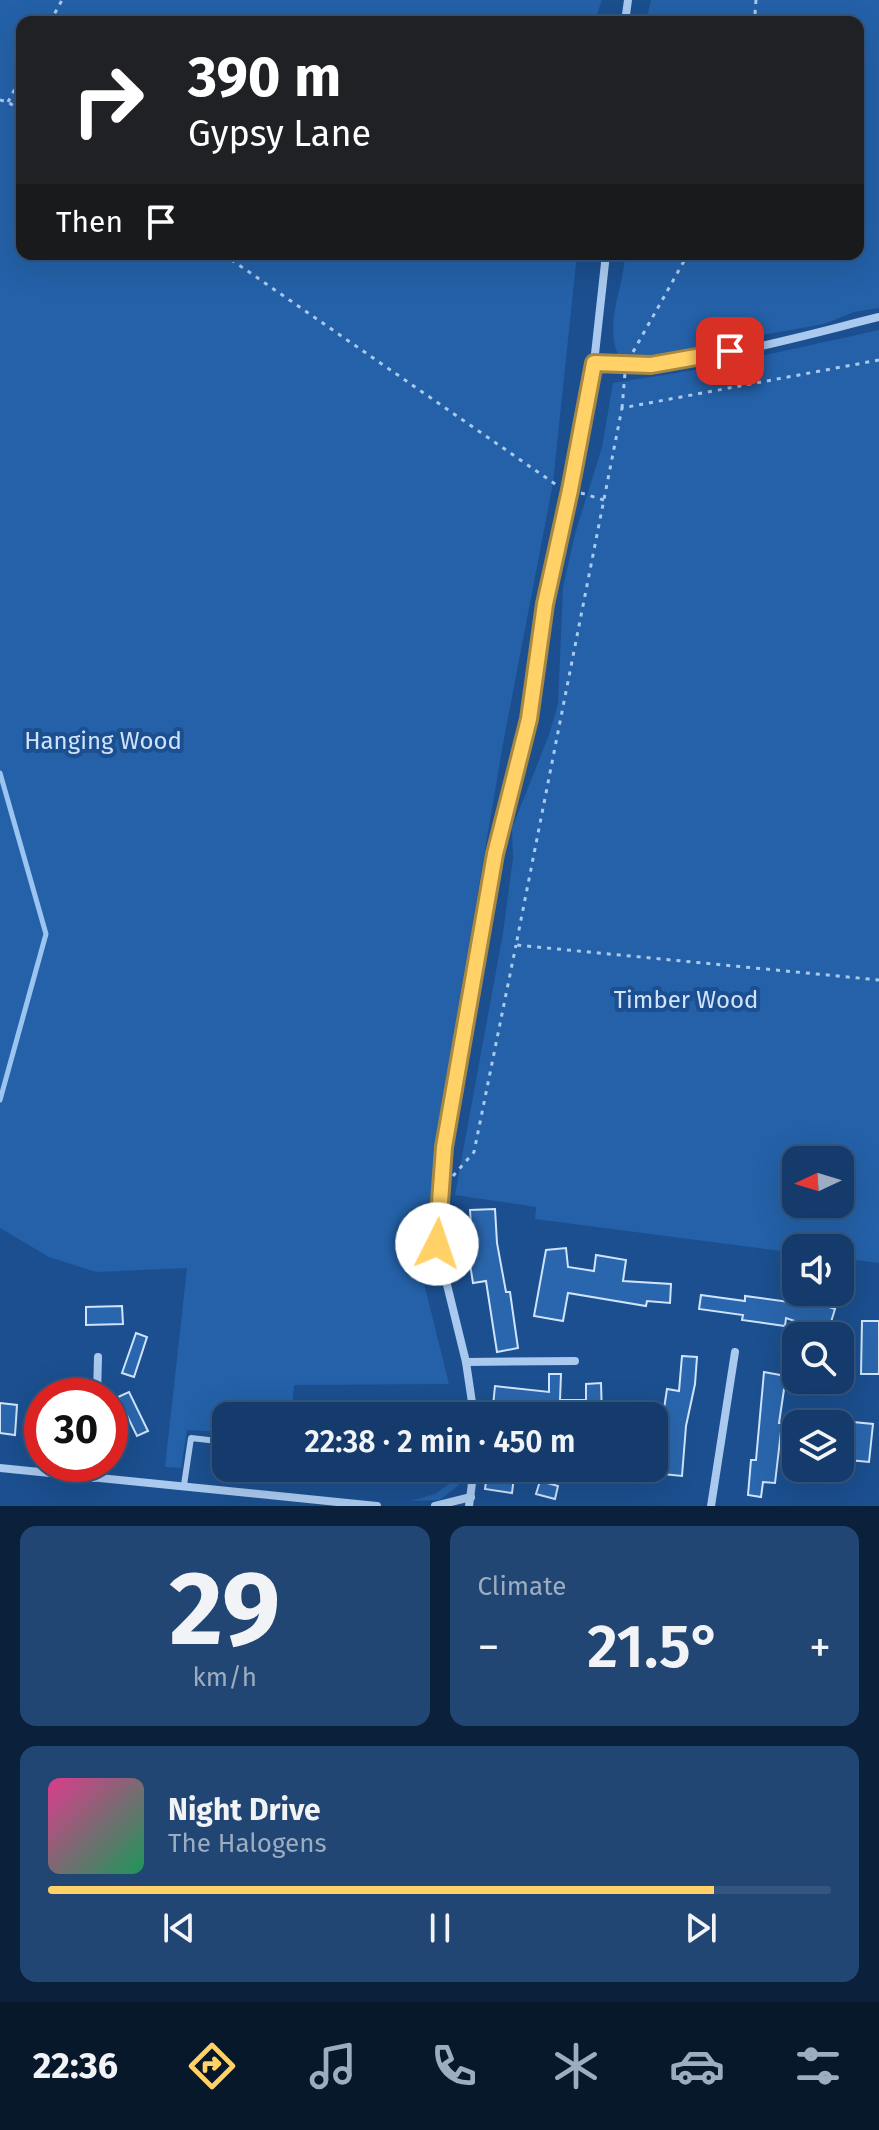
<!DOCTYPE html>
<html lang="en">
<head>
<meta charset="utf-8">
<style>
  :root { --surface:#143b6b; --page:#214673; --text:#f1f3f6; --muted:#9dadc1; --line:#33557e; --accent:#ffd166 }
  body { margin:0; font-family:"Fira Sans",sans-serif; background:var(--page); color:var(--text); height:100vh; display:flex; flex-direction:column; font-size:30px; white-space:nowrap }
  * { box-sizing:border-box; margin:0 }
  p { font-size:26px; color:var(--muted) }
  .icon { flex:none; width:44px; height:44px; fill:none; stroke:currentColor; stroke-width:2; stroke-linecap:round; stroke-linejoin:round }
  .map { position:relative; height:1506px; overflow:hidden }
  .drawer { display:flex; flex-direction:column; gap:20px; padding:20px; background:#0b203b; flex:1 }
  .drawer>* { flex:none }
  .banner { position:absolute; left:16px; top:16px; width:848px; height:244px; border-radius:16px; box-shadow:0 8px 32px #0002,0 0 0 2px var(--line); background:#202124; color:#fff; overflow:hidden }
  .needle { width:52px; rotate:266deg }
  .fabs { position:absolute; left:782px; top:1146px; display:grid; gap:16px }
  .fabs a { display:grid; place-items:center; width:72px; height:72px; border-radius:16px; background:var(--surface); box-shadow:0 8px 32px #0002,0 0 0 2px var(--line); font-size:40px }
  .speed { position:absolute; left:24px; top:1378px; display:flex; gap:16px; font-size:40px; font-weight:700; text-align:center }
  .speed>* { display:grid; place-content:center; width:104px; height:104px; border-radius:50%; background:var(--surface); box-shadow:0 8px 32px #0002,0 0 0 2px var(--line); line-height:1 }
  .speed .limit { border:12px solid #d22; background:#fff; color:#111 }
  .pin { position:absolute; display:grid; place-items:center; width:68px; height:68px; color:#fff; margin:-34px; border-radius:16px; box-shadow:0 4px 12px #0006 }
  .me { position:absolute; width:88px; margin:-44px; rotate:4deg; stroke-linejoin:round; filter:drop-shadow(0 0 6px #0008) }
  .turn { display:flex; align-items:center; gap:28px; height:168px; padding:0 40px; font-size:36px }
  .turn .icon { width:104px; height:104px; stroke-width:2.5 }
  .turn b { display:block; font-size:56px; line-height:68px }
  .then { display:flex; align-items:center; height:76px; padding:0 40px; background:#0003; gap:16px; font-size:30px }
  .big { font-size:60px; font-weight:600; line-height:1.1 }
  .drawer .tile { flex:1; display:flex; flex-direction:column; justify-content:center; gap:12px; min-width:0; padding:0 28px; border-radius:16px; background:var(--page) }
  .drawer .dial { align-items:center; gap:0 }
  .dial b { font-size:104px; line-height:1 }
  .song { display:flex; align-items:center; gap:24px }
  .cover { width:96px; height:96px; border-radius:12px; background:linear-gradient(135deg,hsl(330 70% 55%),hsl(150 70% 35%)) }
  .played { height:8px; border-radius:4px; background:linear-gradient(90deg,var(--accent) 85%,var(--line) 85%) }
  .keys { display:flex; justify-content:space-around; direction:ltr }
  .heat { display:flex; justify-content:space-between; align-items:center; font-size:44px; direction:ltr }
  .drawer .tiles { flex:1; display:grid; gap:20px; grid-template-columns:1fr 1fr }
  .tile:last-child { grid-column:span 2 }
  .trip { position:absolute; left:212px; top:1402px; width:456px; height:80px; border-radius:16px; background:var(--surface); box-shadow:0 8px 32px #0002,0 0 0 2px var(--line); font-weight:600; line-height:80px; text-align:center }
  .dock { display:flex; height:128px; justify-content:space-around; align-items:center; background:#08182b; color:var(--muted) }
  .dock .icon { width:56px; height:56px }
  .dock .current { color:var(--accent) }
  .dock b { font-size:36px; color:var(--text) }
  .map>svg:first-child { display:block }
  .green { fill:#2461a8; fill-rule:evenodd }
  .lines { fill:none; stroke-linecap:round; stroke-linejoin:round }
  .stream { stroke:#9cc4f0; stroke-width:5 }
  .building { fill:#2a66ad; stroke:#cfe3fa; stroke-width:2 }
  .path { stroke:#a9c9ee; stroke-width:3; stroke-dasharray:4 6; stroke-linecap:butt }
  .lane { stroke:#a9c9ee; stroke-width:6 }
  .street { stroke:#a9c9ee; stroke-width:8 }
  .route-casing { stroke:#a68842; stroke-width:20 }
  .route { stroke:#ffd166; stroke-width:14 }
  .labels { text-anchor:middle; stroke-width:8; stroke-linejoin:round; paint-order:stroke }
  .park-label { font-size:24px; fill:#cfe3fa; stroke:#1b4f8f }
</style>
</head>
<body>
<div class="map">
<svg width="879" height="1506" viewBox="0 0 879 1506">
  <rect width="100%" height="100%" fill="#1b4f8f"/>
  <!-- green -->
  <g class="green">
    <path d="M0,0H602L594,22H22V254H577L553,483L503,744L435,1144L433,1202L420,1205L418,1259L449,1384L294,1385L291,1416H226V1432L187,1430L181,1468L165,1467L187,1268L96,1272L49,1257L0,1228Z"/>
    <path d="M651,0H879V308L854,312L824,324L640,357L618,355C604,321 624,289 625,254H858V22H646Z"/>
    <path d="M879,330V1263L840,1258V1248H796V1253L535,1219L536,1207L455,1195L503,933L513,858L512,828L549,735L558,704L563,587L575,534L602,447L613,383L701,369ZM796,1160H840V1204H796Z"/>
    <path d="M451,1468H462V1482L440,1500L411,1501L435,1494L449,1484Z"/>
  </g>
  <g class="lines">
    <!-- stream -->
    <path class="stream" d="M0,773L46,934L0,1100"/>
  </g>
  <!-- building -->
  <g class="building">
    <path d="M495,1209L497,1243L506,1292H510L518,1348L497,1352L486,1281L473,1283L469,1258L473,1257L470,1210Z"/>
    <path d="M566,1248L568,1267L594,1271L596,1255L626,1260L623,1281L671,1284L670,1303L647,1301L646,1306L568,1293L563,1321L534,1316L546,1250Z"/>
    <path d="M701,1295L745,1301V1296L796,1303L799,1297L835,1309L828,1332L786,1318L785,1326L742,1320L743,1315L699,1309Z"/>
    <path d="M122,1306L123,1324L86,1325V1307Z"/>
    <path d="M862,1321H879V1374H861Z"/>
    <path d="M136,1333L147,1337L134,1377L122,1373Z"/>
    <path d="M682,1356L697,1357L695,1384L686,1426L682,1476L653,1473L654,1457H661L664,1422H662L667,1389L679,1391Z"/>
    <path d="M764,1372L786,1376L779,1423H782L775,1483L763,1482L761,1497L748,1495L751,1460H756Z"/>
    <path d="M549,1374H561L560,1400H586V1384L601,1383L602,1416H492L495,1386L549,1392Z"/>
    <path d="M129,1392L148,1431L137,1436L118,1397Z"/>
    <path d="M0,1403L17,1405L15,1435L0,1433Z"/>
    <path d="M843,1421L873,1424L869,1462L849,1460L851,1442L841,1441Z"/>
    <path d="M488,1468H515L512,1493L485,1489Z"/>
    <path d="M540,1481L558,1486L555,1499L536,1494Z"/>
  </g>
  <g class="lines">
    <!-- path -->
    <g class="path">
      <path d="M756,0L755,14L760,22"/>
      <path d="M50,22L62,0"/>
      <path d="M0,100L8,102L22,112"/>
      <path d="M8,102L22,75"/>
      <path d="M223,254L558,486"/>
      <path d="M633,352L688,254"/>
      <path d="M879,360L622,408L516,945L879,980"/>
      <path d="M622,408L625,373"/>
      <path d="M581,493L604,500"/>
      <path d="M453,1176L474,1152L516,945"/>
    </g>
    <!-- lane -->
    <path class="lane" d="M184,1485L191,1438L226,1442"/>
    <!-- street -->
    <g class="street">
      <path d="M625,22L628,0"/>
      <path d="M594,363C685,371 790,339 879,317"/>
      <path d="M466,1362L575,1361"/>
      <path d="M97,1396L98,1357"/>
      <path d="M474,1416L466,1362L437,1244L444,1147L501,823L529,719L545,604L570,490L594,363L606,254"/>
      <path d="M0,1468L377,1506"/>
      <path d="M94,1478L95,1464"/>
      <path d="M435,1506L471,1497"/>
      <path d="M469,1506L474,1468"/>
      <path d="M711,1506L735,1352"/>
    </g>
  </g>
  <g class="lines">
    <defs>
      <path id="route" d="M437,1244L444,1147L495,854L529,719L545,604L570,490L594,363L651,365L730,351"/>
    </defs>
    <!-- route casing -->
    <use href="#route" class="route-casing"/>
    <!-- route -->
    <use href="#route" class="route"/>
  </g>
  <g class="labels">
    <!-- park labels -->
    <g class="park-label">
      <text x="103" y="749">Hanging Wood</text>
      <text x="686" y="1008">Timber Wood</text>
    </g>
  </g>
</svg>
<div class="fabs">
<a><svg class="needle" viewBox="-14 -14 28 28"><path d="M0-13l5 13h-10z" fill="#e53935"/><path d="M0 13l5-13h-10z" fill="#9dadc1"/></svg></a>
<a><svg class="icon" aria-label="sound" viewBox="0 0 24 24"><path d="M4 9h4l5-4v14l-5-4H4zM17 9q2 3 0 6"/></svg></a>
<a><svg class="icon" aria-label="search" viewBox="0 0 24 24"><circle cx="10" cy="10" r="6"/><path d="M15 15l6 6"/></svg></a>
<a><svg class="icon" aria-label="layers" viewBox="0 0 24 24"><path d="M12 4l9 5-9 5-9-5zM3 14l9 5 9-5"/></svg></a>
</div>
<div class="speed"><div class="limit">30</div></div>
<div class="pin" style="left:730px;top:351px;background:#d93025"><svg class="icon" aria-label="arrive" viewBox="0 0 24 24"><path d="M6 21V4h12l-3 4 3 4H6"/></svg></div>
<svg class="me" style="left:437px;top:1244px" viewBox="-20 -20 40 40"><circle r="19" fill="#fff"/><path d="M0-13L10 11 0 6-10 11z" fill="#ffd166"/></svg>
<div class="trip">22:38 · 2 min · 450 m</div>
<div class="banner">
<div class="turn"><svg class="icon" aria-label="right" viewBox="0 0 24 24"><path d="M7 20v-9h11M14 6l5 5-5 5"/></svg><div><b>390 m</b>Gypsy Lane</div></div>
<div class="then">Then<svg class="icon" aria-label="arrive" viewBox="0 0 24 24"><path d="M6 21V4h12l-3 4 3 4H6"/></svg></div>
</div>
</div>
<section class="drawer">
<div class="tiles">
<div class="tile dial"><b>29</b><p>km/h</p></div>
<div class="tile"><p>Climate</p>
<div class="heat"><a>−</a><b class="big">21.5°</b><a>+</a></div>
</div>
<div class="tile">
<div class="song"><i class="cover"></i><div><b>Night Drive</b><p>The Halogens</p></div></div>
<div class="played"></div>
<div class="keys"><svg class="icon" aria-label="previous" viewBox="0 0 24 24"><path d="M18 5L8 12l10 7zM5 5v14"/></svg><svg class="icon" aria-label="pause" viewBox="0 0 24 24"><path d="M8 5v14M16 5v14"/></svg><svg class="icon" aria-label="next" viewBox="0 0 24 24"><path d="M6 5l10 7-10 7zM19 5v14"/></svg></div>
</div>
</div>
</section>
<nav class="dock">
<b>22:36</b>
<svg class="icon current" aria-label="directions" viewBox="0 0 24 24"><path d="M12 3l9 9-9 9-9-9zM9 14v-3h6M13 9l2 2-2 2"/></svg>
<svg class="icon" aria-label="music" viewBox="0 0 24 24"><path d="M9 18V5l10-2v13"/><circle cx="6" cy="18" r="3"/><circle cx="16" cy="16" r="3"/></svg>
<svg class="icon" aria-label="phone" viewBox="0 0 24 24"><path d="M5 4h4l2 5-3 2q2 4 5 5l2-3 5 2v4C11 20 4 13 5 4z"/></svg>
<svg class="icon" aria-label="climate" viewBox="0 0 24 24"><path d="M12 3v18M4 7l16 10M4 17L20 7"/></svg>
<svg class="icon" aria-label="car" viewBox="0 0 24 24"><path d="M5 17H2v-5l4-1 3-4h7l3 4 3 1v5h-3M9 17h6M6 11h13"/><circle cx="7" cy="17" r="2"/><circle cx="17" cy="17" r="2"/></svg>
<svg class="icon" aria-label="filters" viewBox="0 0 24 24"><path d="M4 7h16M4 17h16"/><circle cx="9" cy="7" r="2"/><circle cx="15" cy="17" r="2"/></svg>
</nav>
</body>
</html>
